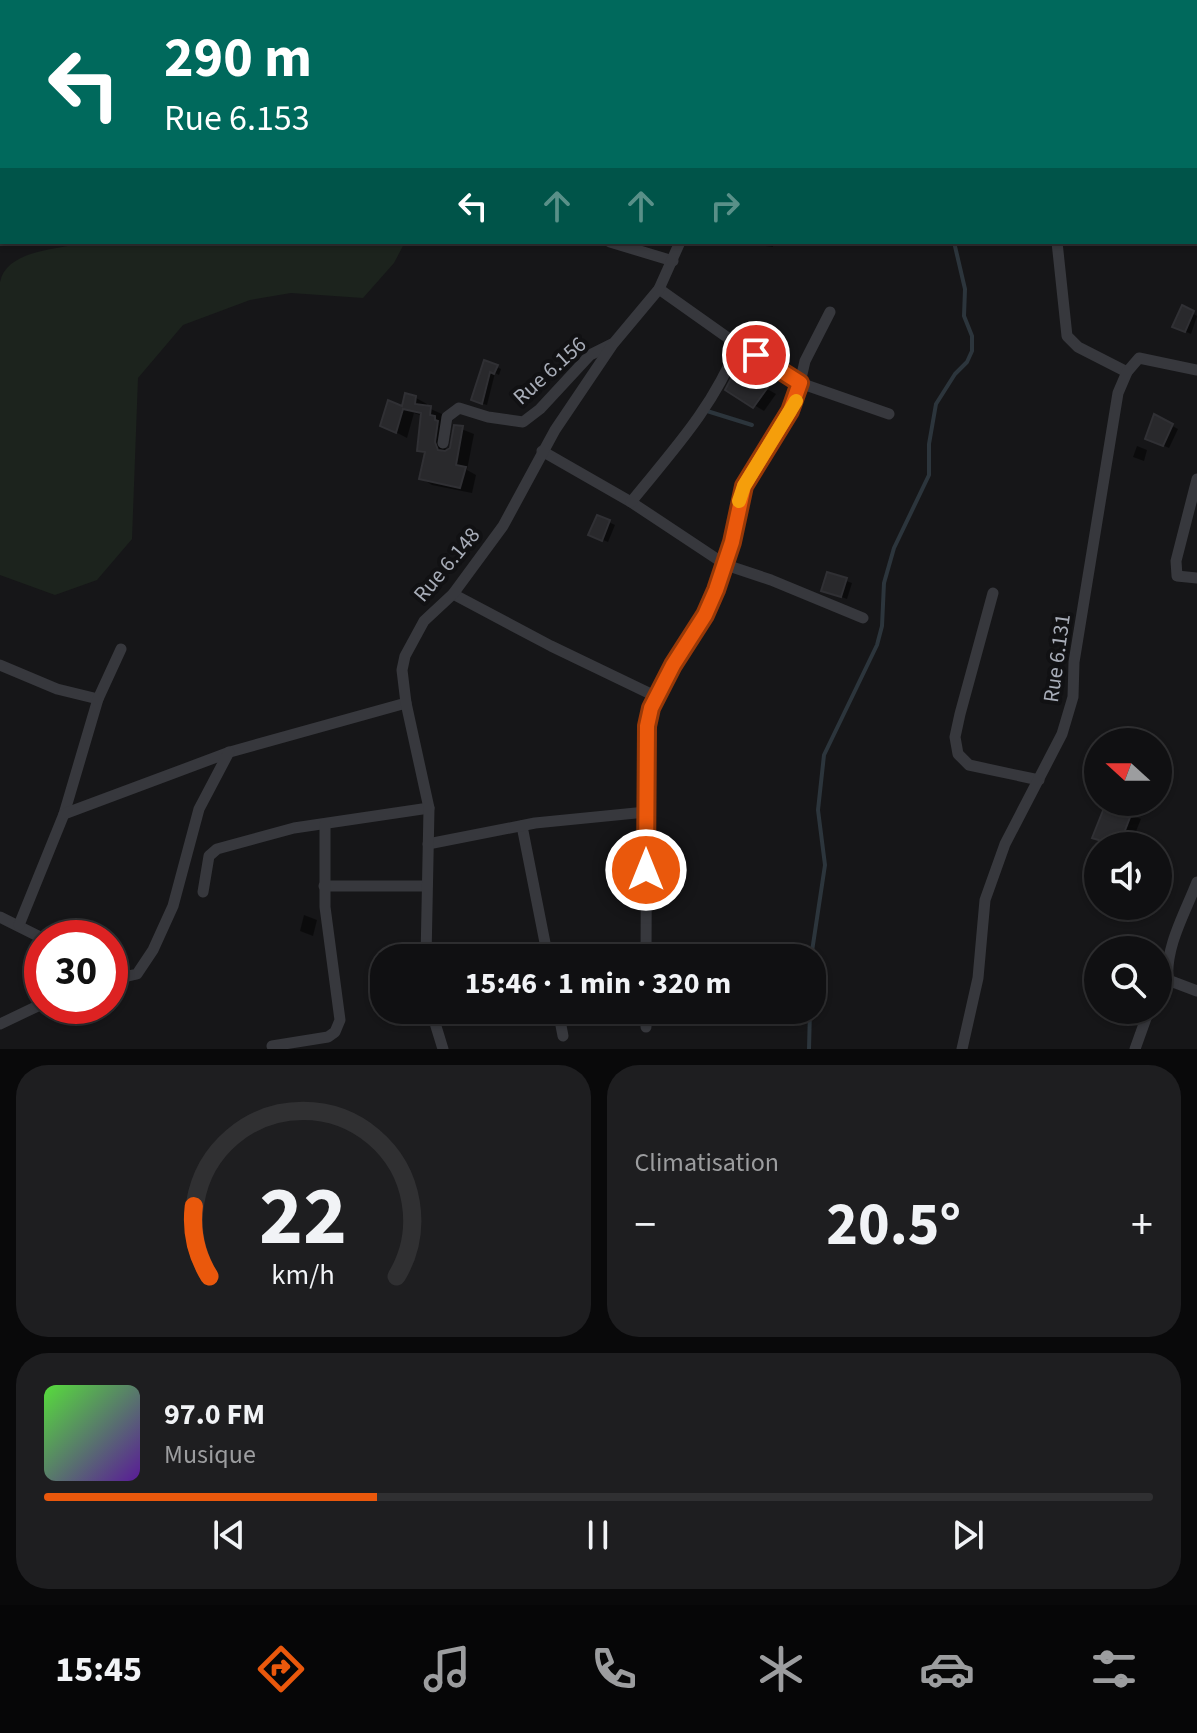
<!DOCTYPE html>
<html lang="fr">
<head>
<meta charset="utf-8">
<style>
  :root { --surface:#101012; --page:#1e1e20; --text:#f1f3f6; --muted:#9c9d9f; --line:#303032; --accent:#ea580c }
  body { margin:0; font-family:"Source Sans 3",sans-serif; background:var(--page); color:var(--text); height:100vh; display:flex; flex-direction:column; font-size:30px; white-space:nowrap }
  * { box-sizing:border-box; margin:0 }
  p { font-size:26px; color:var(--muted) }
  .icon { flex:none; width:44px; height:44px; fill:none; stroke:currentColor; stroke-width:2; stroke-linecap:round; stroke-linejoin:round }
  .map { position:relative; height:1049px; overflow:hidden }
  .sheet { display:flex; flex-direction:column; gap:16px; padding:16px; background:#09090a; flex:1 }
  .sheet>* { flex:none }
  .banner { position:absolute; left:0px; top:0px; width:1198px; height:244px; box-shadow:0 2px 6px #0004,0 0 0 2px var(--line); background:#00695c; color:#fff; overflow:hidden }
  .needle { width:52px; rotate:291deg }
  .fabs { position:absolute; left:1084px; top:728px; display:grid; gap:16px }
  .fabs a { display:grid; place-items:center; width:88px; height:88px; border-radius:50%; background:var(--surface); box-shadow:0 2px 6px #0004,0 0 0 2px var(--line); font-size:40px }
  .speed { position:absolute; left:24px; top:920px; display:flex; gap:16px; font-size:40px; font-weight:700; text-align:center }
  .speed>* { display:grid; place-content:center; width:104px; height:104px; border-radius:50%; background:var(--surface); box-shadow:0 2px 6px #0004,0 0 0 2px var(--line); line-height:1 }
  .speed .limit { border:12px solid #d22; background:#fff; color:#111 }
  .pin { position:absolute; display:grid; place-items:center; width:68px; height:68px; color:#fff; margin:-34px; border:4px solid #fff; border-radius:50%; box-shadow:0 2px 8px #0007 }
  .me { position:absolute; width:88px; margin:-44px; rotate:0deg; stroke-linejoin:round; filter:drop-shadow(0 0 6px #0008) }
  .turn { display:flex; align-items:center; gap:28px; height:168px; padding:0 32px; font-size:36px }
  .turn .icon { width:104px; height:104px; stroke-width:2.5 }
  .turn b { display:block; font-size:56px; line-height:68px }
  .lanes { display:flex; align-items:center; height:76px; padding:0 32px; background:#0003; justify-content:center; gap:40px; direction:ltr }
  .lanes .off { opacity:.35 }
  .big { font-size:60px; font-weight:700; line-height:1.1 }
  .sheet .card { flex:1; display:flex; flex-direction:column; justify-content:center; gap:12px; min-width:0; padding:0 28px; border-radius:32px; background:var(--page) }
  .sheet .dial { align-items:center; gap:0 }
  .dial svg { height:208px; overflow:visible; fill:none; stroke:var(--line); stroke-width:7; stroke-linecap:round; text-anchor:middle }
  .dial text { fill:var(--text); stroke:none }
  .song { display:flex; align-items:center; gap:24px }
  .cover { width:96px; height:96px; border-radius:12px; background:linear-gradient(135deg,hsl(110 70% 55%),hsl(270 70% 35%)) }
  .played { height:8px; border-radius:4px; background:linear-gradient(90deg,var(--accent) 30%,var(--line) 30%) }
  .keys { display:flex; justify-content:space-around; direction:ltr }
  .heat { display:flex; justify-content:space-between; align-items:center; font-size:44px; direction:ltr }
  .sheet .tiles { flex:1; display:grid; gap:16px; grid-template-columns:1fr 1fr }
  .card:last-child { grid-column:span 2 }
  .trip { position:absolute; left:370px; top:944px; width:456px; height:80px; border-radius:32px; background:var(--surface); box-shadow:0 2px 6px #0004,0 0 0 2px var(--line); font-weight:700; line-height:80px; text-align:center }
  .dock { display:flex; height:128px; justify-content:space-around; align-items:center; background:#060607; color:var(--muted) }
  .dock .icon { width:56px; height:56px }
  .dock .selected { color:var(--accent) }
  .dock b { font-size:36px; color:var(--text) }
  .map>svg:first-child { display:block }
  .green { fill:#1c231d }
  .shadow { fill:#0007 }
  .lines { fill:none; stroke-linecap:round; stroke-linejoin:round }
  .stream { stroke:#2c353c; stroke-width:4 }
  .building { fill:#29292c; stroke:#303034; stroke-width:2 }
  .minor { stroke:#37383d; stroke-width:11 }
  .route-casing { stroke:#983908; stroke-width:20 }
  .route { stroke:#ea580c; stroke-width:14 }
  .slow { stroke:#f59e0b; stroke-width:14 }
  .labels { text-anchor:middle; stroke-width:8; stroke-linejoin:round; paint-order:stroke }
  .street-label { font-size:22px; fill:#a8adb8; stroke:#111113 }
</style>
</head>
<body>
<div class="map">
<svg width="1197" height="1049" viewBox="0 0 1197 1049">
  <rect width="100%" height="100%" fill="#161618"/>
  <!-- green -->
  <path class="green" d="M90,242H405L394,263L363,298L291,293L250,300L183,325L138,378L132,539L97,580L55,595L0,575V282C7,248 64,249 90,242Z"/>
  <!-- shadow -->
  <g class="shadow">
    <path d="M753,242H773V247L759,245Z"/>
    <path d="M1183,308L1197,316L1191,334L1180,329Z"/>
    <path d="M486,362L501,369L499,375L495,373L487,405L477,402Z"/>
    <path d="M737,372L776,394L764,411L728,389Z"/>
    <path d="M406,396L416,398L427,404L426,407L442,414L441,422L448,429L445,454L452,449L456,427L474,434L467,470L476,475L472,493L432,485L421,478L426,454L420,450L423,416L414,413L407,438L382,425L389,403L403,409Z"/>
    <path d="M1155,417L1178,429L1169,448L1153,441Z"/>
    <path d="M1137,446L1147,450L1144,461L1133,457Z"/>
    <path d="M598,517L615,525L608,542L596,537Z"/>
    <path d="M828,575L852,583L847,599L823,590Z"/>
    <path d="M1107,805L1141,819L1130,846H1113L1094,837Z"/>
    <path d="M304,915L317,920L313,936L300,931Z"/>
  </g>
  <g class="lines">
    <!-- stream -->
    <g class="stream">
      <path d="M1071,2L1072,0"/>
      <path d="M707,411L752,425"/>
      <path d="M811,958L825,865L818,810L824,755L877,645L882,626L884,583L894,548L929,475V444L936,404L955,374L967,362L972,351V336L964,316L965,289L954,242"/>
      <path d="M809,1049L810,1010"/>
    </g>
  </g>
  <!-- building -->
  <g class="building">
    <path d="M1182,305L1194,311L1185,332L1172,327Z"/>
    <path d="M484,360L498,365L494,374L490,372L482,404L471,400Z"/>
    <path d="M736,369L768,387L753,408L725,390Z"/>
    <path d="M405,393L416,396L415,404L431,406L430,415L435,416V420L438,421L435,442L438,450L445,451L450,448L454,425L463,426L456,465L466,467L460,488L419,479L425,452L417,451L421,413L403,409L396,433L380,426L388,400L402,406Z"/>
    <path d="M1154,414L1173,424L1163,446L1145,439Z"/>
    <path d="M597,515L610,520L602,541L588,535Z"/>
    <path d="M827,572L847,578L841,597L821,591Z"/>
    <path d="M1106,803L1132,812L1119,846L1092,838Z"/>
  </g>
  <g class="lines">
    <!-- minor -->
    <g class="minor">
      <path d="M493,0L495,2"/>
      <path d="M920,0L931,2"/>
      <path d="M713,2V0"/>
      <path d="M1196,20H1197"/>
      <path d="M1196,125L1197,123"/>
      <path d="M0,159L2,160"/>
      <path d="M610,242L673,261"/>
      <path d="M1057,242L1067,336L1078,347L1127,372"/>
      <path d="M659,289L738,345L800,383L889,414"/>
      <path d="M443,443L447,417L459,408L488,417L523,422L540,409L590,355L612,344"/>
      <path d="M542,451L631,502L726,565L771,580L863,618"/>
      <path d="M1197,479L1176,561L1177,576L1197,578"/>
      <path d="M631,502C674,449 712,409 738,345"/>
      <path d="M993,593L960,714L955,737L958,754L969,765L1039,780"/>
      <path d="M453,594L551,646L657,697"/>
      <path d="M0,665L57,689L98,699"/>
      <path d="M64,814L98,699L121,649"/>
      <path d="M522,826L548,958"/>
      <path d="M428,844L535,823L646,812"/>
      <path d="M1197,882C1185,913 1165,947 1168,980L1197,991"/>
      <path d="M324,886H427"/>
      <path d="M203,892L209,856L217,849L294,828L429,808"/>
      <path d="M0,917L42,938"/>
      <path d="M19,925L64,814L230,752L406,703"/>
      <path d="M426,958L429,808L406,703L402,670L405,656L424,621L453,594L503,526L555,430L613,344L659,289L680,242"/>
      <path d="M646,958L647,726L651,708L673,665L705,615L726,565L744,486L796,400L805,361L830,312"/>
      <path d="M110,972L124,977L137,974L153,950L173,906L199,809L229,752"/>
      <path d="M431,1010L443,1049"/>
      <path d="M558,1010L563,1036"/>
      <path d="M0,1024L42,1004"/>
      <path d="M646,1027V1010"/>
      <path d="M272,1046L328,1037L335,1032L340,1020L325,907V824"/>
      <path d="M962,1049L978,978L985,900L1005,844L1062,734L1073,697L1074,662L1118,393L1127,372L1139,358L1197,370"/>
      <path d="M1135,1049L1149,1010"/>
    </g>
  </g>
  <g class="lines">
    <defs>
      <path id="route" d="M646,870L647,726L651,708L673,665L705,615L716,590L732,542L744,486L790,411L800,383L756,355"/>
    </defs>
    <!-- route casing -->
    <use href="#route" class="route-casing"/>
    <!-- route -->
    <use href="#route" class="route"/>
    <!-- slow -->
    <path class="slow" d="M739,501L744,486L796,401"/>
  </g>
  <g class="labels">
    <!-- street labels -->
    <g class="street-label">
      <text transform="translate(549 370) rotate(-42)" y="8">Rue 6.156</text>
      <text transform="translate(446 564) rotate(-50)" y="8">Rue 6.148</text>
      <text transform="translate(1056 658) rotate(-82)" y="8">Rue 6.131</text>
    </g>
  </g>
</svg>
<div class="fabs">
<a><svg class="needle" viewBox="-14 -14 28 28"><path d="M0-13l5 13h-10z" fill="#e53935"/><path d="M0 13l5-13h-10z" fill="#9c9d9f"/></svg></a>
<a><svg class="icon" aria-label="sound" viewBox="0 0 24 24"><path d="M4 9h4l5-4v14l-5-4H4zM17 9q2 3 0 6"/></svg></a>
<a><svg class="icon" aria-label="search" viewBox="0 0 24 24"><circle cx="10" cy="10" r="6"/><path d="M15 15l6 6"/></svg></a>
</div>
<div class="speed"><div class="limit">30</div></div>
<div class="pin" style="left:756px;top:355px;background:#d93025"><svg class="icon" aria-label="arrive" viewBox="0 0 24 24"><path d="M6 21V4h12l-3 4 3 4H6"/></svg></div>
<svg class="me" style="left:646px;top:870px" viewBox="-20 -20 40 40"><circle r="17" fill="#ea580c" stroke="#fff" stroke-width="3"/><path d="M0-11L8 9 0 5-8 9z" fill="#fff"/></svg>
<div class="trip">15:46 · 1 min · 320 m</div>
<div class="banner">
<div class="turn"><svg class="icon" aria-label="left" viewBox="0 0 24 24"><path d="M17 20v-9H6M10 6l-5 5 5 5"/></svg><div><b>290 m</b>Rue 6.153</div></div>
<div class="lanes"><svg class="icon" aria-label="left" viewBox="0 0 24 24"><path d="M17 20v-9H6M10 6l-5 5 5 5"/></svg><svg class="icon off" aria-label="ahead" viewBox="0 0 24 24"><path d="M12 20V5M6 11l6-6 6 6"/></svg><svg class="icon off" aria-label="ahead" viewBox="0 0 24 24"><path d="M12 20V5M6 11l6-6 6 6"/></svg><svg class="icon off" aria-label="right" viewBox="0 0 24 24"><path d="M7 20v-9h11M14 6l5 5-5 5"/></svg></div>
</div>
</div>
<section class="sheet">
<div class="tiles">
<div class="card dial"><svg viewBox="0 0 100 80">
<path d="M14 69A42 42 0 1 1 86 69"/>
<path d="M14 69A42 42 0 0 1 8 42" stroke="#ea580c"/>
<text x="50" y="56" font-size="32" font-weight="700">22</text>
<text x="50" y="72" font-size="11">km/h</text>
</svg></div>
<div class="card"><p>Climatisation</p>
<div class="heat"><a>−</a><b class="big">20.5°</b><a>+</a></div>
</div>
<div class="card">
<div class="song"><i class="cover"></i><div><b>97.0 FM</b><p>Musique</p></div></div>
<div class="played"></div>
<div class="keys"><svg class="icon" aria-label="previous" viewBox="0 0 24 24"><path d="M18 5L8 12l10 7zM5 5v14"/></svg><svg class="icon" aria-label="pause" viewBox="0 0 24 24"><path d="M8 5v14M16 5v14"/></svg><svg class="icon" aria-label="next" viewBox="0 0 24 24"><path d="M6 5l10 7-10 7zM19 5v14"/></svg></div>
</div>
</div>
</section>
<nav class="dock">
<b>15:45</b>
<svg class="icon selected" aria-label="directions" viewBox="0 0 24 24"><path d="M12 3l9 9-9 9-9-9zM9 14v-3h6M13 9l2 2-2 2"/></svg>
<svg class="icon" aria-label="music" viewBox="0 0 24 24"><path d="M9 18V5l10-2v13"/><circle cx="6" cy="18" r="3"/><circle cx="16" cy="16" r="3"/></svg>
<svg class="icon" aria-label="phone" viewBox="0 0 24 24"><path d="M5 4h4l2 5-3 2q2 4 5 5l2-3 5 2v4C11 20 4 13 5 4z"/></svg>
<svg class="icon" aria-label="climate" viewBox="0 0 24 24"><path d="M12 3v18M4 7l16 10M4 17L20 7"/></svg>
<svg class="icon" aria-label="car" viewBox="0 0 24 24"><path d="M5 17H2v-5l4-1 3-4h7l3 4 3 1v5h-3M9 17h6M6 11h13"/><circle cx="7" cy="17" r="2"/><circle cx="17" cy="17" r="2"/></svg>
<svg class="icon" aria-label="filters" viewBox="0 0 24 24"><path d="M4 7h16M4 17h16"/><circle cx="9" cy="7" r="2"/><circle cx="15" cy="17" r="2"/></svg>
</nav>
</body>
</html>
